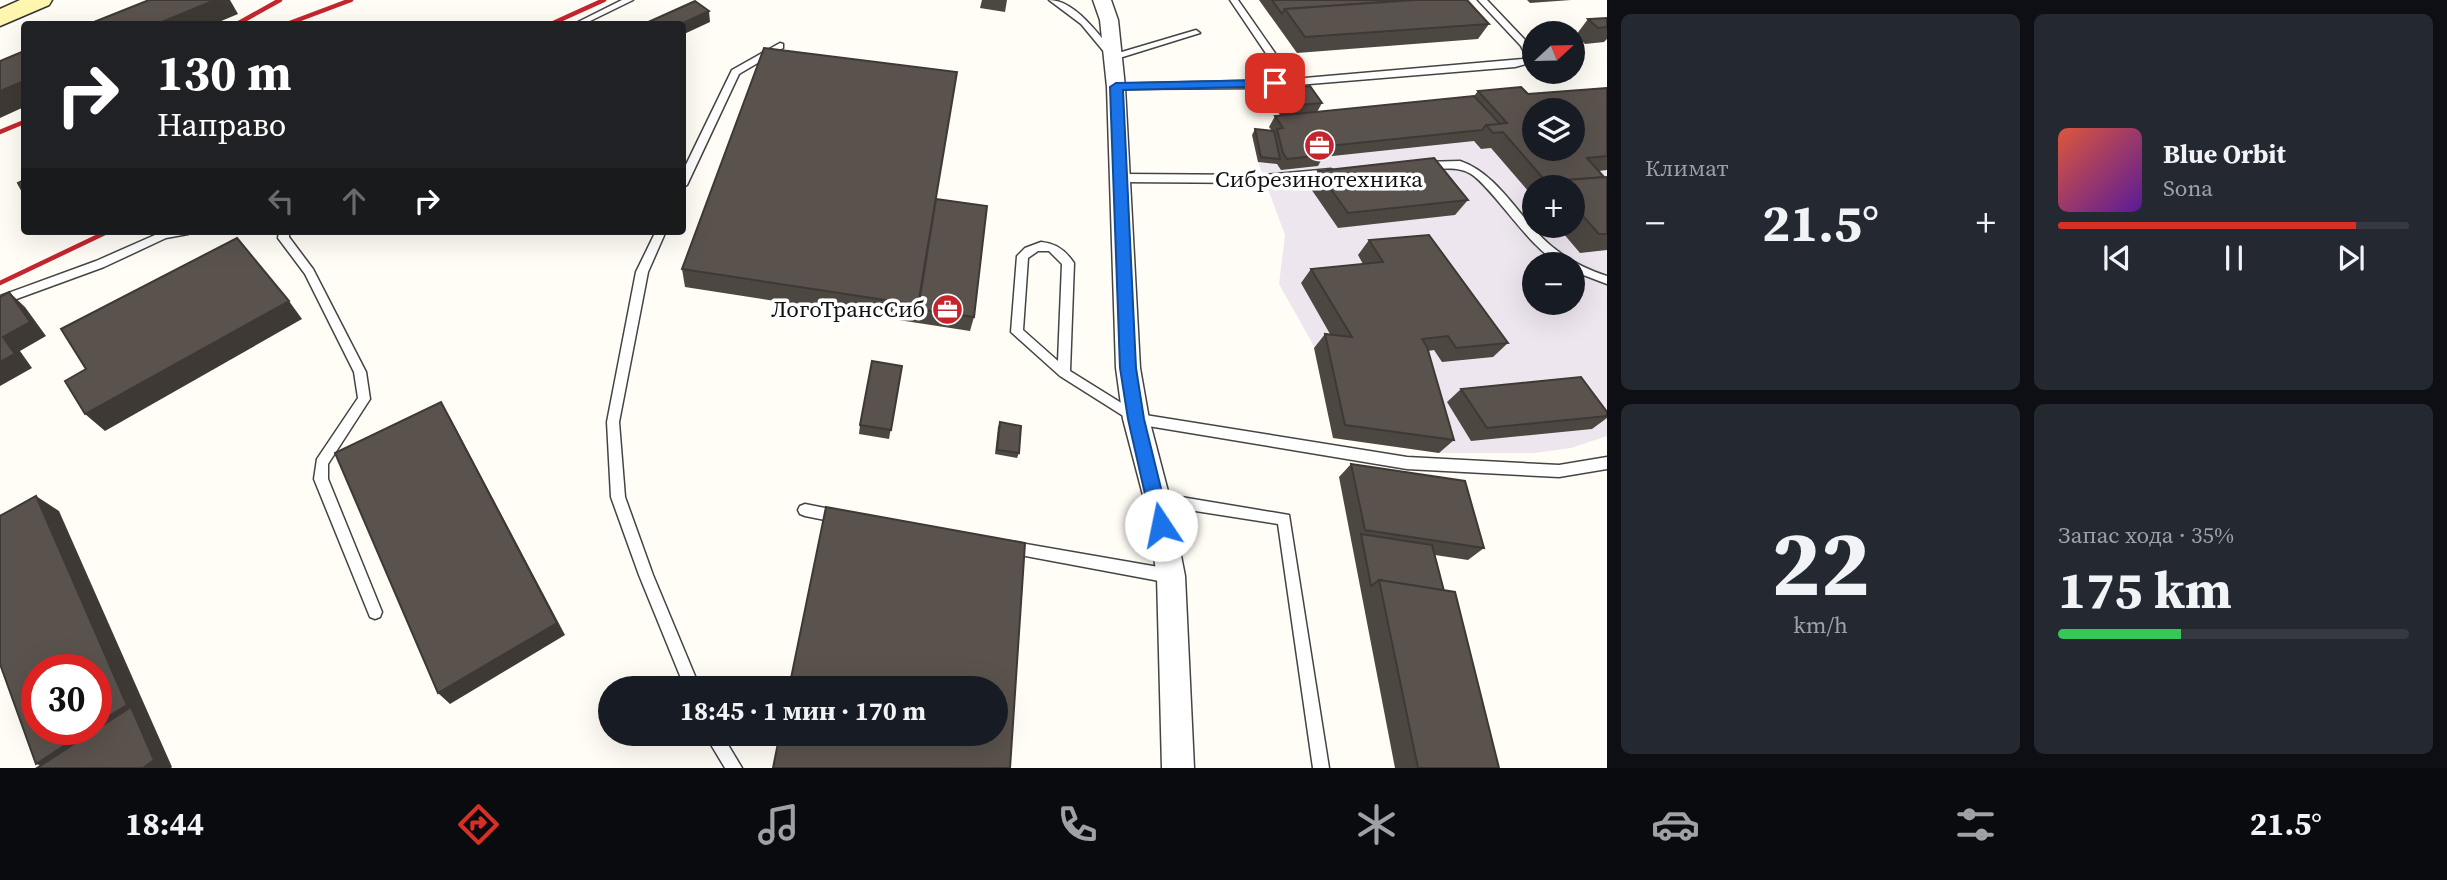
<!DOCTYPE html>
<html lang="ru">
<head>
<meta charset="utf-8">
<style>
  :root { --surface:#171b24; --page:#242831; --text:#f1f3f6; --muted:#9ea1a6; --line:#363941; --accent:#d93025 }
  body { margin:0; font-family:"Source Serif 4",serif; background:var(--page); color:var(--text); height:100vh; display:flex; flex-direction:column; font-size:26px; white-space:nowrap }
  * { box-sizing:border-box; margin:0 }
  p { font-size:23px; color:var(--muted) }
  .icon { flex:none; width:38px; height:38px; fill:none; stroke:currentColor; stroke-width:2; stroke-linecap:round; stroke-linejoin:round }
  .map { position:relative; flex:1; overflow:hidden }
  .details { display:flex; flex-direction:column; gap:14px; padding:14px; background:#0d0f14; width:840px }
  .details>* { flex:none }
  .top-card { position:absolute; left:21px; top:21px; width:665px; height:214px; border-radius:7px; box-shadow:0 7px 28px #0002; background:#202124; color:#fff; overflow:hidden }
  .needle { width:46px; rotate:68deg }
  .tools { position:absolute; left:1522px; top:21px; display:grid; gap:14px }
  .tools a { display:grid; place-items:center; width:63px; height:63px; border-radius:50%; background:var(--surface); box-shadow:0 7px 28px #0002; font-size:35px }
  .speed { position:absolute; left:21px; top:654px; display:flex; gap:14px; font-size:35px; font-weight:700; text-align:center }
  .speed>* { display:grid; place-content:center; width:91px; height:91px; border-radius:50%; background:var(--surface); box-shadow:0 7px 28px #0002; line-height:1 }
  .speed .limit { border:10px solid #d22; background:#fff; color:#111 }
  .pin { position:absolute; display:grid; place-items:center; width:60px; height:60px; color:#fff; margin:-30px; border-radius:14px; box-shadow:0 4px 10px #0006 }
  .me { position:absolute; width:77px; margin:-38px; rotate:349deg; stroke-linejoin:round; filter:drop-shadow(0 0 5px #0008) }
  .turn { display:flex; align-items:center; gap:24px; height:147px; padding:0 21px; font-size:32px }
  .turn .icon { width:91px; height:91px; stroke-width:2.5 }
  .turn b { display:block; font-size:49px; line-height:60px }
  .lanes { display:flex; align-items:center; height:66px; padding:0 21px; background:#0003; justify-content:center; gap:35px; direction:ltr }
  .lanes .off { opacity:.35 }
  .big { font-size:52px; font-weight:700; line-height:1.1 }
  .details .tile { flex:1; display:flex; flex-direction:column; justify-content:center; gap:10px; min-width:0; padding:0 24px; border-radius:10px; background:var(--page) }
  .details .dial { align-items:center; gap:0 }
  .dial b { font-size:91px; line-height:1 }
  .song { display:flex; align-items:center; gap:21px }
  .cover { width:84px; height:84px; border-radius:10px; background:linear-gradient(135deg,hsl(10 70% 55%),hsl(270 70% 35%)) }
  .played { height:7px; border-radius:4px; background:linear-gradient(90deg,var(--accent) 85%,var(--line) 85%) }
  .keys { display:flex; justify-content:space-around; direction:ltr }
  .heat { display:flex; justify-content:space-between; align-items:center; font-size:38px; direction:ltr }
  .charge { height:10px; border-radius:5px; background:linear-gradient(90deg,#34c759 35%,var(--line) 0) }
  .details .tiles { flex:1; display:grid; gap:14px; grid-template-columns:repeat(2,1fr) }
  .trip { position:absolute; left:598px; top:676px; width:410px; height:70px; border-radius:35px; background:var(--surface); box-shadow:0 7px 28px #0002; font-weight:700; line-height:70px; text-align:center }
  .menu { display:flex; height:112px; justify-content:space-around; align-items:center; background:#090b0e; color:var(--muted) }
  .menu .icon { width:49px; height:49px }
  .menu .on { color:var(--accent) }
  .menu b { font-size:32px; color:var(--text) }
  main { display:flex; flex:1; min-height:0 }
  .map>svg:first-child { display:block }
  .industrial { fill:#eee6ef; fill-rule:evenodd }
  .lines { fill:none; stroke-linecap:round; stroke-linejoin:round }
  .lane-casing { stroke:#444; stroke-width:3 }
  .street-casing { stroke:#444; stroke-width:3 }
  .secondary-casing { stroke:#333; stroke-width:3 }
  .lane { fill:#fff; fill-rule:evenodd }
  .street { fill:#fff; fill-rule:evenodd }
  .secondary { fill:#fff6b0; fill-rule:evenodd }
  .rail { stroke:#c4262e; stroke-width:4.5 }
  .wall { fill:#4d4742 }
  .shaded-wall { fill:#3f3936 }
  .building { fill:#5a524d; stroke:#3f3936; stroke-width:2; fill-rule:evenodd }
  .route { fill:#1a73e8; stroke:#114b97; stroke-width:2 }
  .labels { text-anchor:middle; stroke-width:7; stroke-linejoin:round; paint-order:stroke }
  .poi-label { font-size:23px; fill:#111; stroke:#fff }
</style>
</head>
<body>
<main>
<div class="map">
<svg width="1607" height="768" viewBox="0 0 1607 768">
  <rect width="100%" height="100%" fill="#fffdf5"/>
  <!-- industrial -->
  <path class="industrial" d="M1607,96V436L1571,448L1535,453H1439L1333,438L1315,348L1279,284L1285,235L1258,162L1252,135L1277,138L1269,127ZM1535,110H1573V149H1535ZM1535,187H1573V226H1535ZM1535,264H1573V303H1535Z"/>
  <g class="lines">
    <defs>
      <g id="lane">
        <path d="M622,0H633L584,24H574Z"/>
        <path d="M1049,0C1075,0 1099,35 1115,54L1196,30L1200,33L1113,60L1110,59L1081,24Z"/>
        <path d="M1230,0H1238L1293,79L1523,59L1525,54L1521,46L1478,0H1487L1528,43L1535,54L1530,63L1515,67L1260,88L1113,89L1111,87L1116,84L1284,80Z"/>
        <path d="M780,43L783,44V48L739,74L687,185L682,188V173L732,70Z"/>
        <path d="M1460,161C1501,175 1521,223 1555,249C1570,261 1588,270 1607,276V284L1573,271V264C1572,264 1563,264 1562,264C1536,256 1498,195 1474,176C1454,161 1431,175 1418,165L1423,162Z"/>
        <path d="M1331,169L1335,171V175L1265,183L1122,182L1117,178L1122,174L1265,175Z"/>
        <path d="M164,231H189L188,234L166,238L104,267L0,305V296L96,261Z"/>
        <path d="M279,231H289V237L313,269L366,372L370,399L328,464V479L382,612L380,617L375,619L370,617L314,479L317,459L358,398L354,372L305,274L278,238Z"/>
        <path d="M656,231H666L648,272L619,422L625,497L653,575L700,688H685L639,575L611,497L607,422L636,272Z"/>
        <path d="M1041,242C1056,243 1066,251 1074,263L1070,371L1139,414L1407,457L1559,465L1607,457V469L1559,477L1407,469L1136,424L1060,376L1011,332L1017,256L1025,248ZM1038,251H1049L1062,264L1058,361L1023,330L1028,258Z"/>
        <path d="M1157,493L1289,515L1329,768H1313L1278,524L1157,505L1152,503L1150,499L1152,495Z"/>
        <path d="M805,504L840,511L845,513L847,517L845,521L840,523L805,516L800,514L798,510L800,506Z"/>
        <path d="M1009,541L1170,569L1175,571L1177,576L1175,581L1170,583L1009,553L1004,552L1002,547L1004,542Z"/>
        <path d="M704,733H721L742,768H725Z"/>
      </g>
      <path id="street" d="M1093,0H1111L1118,20L1125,87L1140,368L1149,419L1170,499L1185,576L1194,768H1162L1157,576L1144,499L1123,419L1116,368L1107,87L1100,20Z"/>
      <path id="secondary" d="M20,0H52L49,5L0,26V9Z"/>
    </defs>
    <!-- lane casing -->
    <use href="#lane" class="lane-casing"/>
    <!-- street casing -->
    <use href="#street" class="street-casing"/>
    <!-- secondary casing -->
    <use href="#secondary" class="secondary-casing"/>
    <!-- lane -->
    <use href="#lane" class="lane"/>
    <!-- street -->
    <use href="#street" class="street"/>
    <!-- secondary -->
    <use href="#secondary" class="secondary"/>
    <!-- rail -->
    <g class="rail">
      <path d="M237,24L280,0"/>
      <path d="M287,24L351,0"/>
      <path d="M551,24L604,0"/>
      <path d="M0,132L24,122"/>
      <path d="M0,283L109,231"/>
    </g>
  </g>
  <!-- wall -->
  <g class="wall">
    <path d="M982,0H1007L1005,12L980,8Z"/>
    <path d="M1259,0H1467L1489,24L1478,39L1297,53Z"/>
    <path d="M1527,0H1571L1530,3Z"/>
    <path d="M1607,18V39L1604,42L1585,44L1576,35L1588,19Z"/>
    <path d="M1271,83L1288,88L1322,103L1317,112L1474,96L1478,91L1528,94L1607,88V170L1599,171L1604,177H1607V250L1580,253L1557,226H1573V187H1535V199L1491,148L1481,149L1474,141L1323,157L1318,166L1281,170L1277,164L1258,162L1252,135L1255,129L1272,131L1269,127L1275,116L1280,115L1266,94Z"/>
    <path d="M1318,171L1468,200L1455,215L1338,228L1309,186Z"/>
    <path d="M936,199L974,317L970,331L685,287L682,269Z"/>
    <path d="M1369,240L1508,343L1493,357L1442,362L1434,350L1428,351L1454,440L1439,453L1333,438L1314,348L1325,334H1330L1301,283L1311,269L1363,264L1358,255Z"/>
    <path d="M902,366L889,439L859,434L860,425Z"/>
    <path d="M1461,389L1607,412V418L1592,429L1471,441L1447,402Z"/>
    <path d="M1000,422L1019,453L1017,458L995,454L998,427Z"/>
    <path d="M1351,464L1484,548L1468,560L1435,555L1444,591L1499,768H1395L1339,477Z"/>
  </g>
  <!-- shaded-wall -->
  <g class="shaded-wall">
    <path d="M215,0H230L238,14L214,24H157Z"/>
    <path d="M709,11L710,22L682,35V24H681Z"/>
    <path d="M24,81V107L0,118V91Z"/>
    <path d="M9,292L25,307L46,336L20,351L32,368L0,386V362Z"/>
    <path d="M289,301L302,319L105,431L85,414Z"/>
    <path d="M441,402L451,419L565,635L450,704L438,693Z"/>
    <path d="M36,496L59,511L149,715L172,767L171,768H50L36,764L88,730H96V724Z"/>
  </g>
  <!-- building -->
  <g class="building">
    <path d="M149,0H215L157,24H89Z"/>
    <path d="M1272,0H1414L1285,9L1282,14Z"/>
    <path d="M1414,0H1467L1489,24L1305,37L1285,9Z"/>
    <path d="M695,1L709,11L681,24H644Z"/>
    <path d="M1607,18V27L1598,28L1588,19Z"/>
    <path d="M764,48L957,72L918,305L682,269Z"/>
    <path d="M24,51V81L0,91V61Z"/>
    <path d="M1284,82L1288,88L1310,86L1322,103L1287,106L1271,83Z"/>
    <path d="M1521,87L1528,94L1607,88V156L1587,158L1604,177L1553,181L1549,185L1503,132L1493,133L1486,125L1507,123L1478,91ZM1535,110H1573V149H1535Z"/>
    <path d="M1474,96L1500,124L1486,125L1482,130L1318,147L1324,155L1287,159L1283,153L1277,129L1283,128L1275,116Z"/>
    <path d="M1255,129L1274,131L1280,159L1261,157Z"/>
    <path d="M1434,158L1468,200L1348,213L1318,171Z"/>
    <path d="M1607,177V234H1599L1573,205V187H1558L1553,181Z"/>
    <path d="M24,180V194L18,183Z"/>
    <path d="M936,199L987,206L974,317L918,309Z"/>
    <path d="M1429,235L1508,343L1456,348L1448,336L1422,339L1427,347L1454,440L1345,425L1325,334L1352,337L1311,269L1383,262L1369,240Z"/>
    <path d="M237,238L289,301L85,414L65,381L86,369L61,329Z"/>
    <path d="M9,292L30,322L3,337L15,354L0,362V297Z"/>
    <path d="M872,361L902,366L891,430L860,425Z"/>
    <path d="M1581,377L1607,412V416L1487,428L1461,389Z"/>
    <path d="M441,402L557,623L438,693L335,453Z"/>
    <path d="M1000,422L1021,426L1019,453L997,450Z"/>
    <path d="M1351,464L1465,481L1484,548L1365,530Z"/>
    <path d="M36,496L127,705L96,724V670H37V730H88L36,764L0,664V516Z"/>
    <path d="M826,507L1025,543L1010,768H773L780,733H996V688H789Z"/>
    <path d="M1361,534L1432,545L1444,591L1379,580L1371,586Z"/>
    <path d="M1379,580L1455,592L1499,768H1418Z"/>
    <path d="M131,707L154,760L143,768H37Z"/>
  </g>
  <!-- route -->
  <path class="route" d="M1275,80L1281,83L1279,86L1123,90L1136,368L1144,419L1170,525L1168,531L1161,533L1155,531L1152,525L1128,419L1120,368L1110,87L1116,83Z"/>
  <!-- icons -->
  <defs>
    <symbol id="office-disc" viewBox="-11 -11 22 22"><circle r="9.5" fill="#c4262e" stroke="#fff"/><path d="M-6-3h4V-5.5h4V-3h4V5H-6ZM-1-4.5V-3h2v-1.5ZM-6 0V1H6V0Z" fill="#fff"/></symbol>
  </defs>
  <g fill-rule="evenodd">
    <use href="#office-disc" x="1302" y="128" width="35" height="35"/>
    <use href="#office-disc" x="930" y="292" width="35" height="35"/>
  </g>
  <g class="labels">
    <!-- poi labels -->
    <g class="poi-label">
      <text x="1319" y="187">Сибрезинотехника</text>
      <text x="925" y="317" text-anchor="end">ЛогоТрансСиб</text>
    </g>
  </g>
</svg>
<div class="tools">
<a><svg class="needle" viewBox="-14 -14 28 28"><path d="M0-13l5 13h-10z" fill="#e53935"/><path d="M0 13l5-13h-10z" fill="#9ea1a6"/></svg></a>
<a><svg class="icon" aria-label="layers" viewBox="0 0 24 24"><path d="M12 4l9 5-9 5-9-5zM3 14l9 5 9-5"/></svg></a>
<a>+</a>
<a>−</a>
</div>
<div class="speed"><div class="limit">30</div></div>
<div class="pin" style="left:1275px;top:83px;background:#d93025"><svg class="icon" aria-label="arrive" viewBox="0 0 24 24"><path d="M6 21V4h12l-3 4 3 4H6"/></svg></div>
<svg class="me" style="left:1161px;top:525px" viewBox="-20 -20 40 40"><circle r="19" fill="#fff"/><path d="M0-13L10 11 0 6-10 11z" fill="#1a73e8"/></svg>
<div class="trip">18:45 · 1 мин · 170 m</div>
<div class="top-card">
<div class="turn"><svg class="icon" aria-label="right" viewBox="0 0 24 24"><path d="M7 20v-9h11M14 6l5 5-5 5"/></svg><div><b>130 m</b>Направо</div></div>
<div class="lanes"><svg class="icon off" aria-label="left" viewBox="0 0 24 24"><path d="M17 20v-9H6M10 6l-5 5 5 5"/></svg><svg class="icon off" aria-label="ahead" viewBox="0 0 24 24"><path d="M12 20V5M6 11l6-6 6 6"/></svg><svg class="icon" aria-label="right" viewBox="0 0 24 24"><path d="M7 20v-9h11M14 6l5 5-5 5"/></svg></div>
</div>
</div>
<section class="details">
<div class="tiles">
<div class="tile"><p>Климат</p>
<div class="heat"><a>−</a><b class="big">21.5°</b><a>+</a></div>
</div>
<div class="tile">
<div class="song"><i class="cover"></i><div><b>Blue Orbit</b><p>Sona</p></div></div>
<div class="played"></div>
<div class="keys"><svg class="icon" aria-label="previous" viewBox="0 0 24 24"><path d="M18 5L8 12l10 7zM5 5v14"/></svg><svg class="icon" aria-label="pause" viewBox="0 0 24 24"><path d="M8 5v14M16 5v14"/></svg><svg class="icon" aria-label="next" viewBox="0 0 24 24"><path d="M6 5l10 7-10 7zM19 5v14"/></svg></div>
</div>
<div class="tile dial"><b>22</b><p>km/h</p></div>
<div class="tile"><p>Запас хода · 35%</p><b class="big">175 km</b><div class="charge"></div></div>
</div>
</section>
</main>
<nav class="menu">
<b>18:44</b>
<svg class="icon on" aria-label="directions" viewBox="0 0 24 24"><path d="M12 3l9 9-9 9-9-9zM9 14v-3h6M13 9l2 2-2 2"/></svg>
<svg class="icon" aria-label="music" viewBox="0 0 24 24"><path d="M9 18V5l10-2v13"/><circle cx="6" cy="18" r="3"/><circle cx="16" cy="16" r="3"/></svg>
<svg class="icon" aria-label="phone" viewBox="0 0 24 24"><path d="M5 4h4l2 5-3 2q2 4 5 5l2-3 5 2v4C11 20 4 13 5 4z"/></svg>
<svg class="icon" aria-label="climate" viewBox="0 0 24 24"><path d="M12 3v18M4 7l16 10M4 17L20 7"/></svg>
<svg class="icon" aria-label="car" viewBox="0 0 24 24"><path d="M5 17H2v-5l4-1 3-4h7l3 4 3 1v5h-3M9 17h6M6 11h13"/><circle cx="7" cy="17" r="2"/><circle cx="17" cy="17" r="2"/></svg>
<svg class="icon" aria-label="filters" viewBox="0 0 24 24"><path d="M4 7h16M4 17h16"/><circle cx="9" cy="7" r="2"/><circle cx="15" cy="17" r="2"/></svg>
<b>21.5°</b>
</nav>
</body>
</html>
